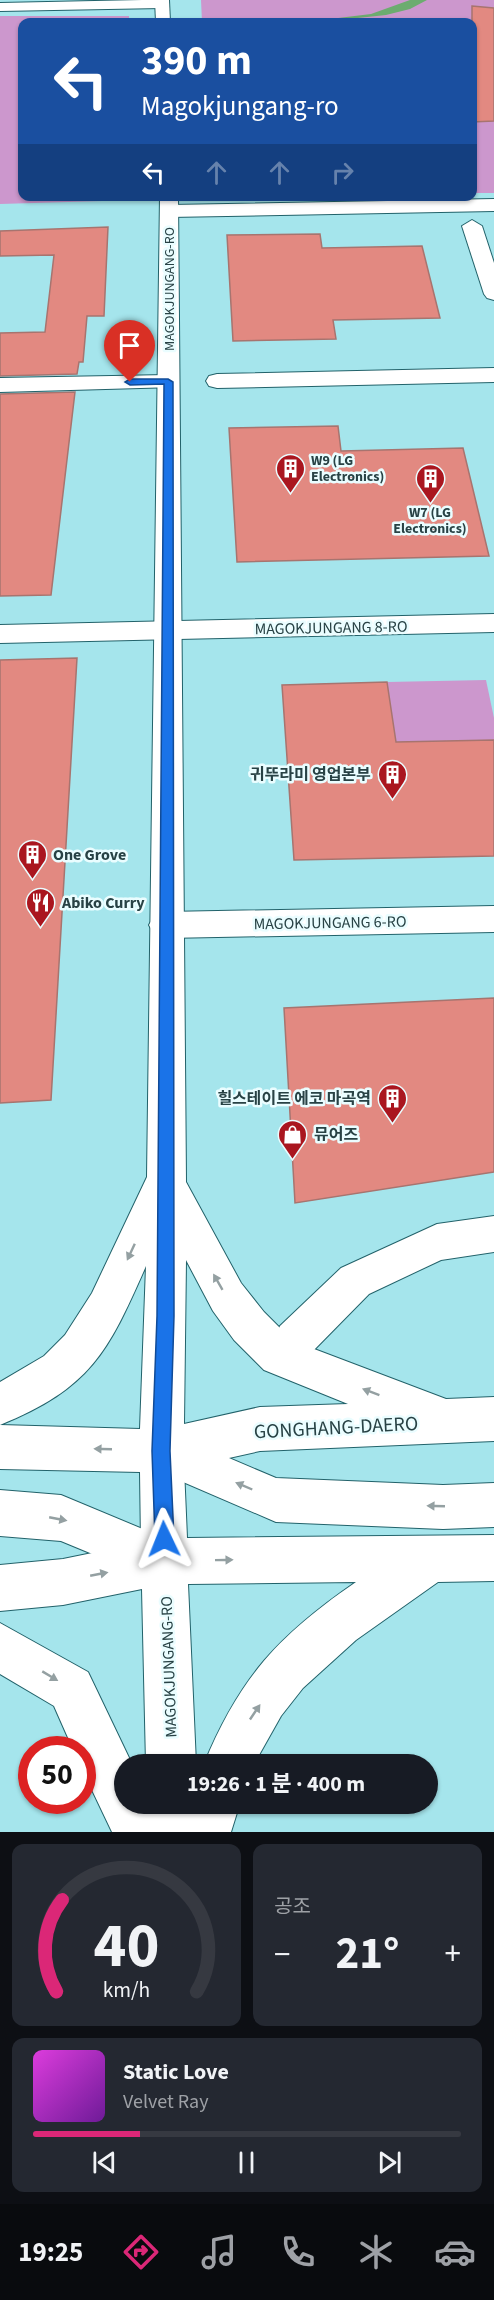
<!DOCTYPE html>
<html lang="ko">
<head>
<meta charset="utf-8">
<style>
  :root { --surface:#171b24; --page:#242831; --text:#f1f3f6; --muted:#9ea1a6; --line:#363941; --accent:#db2777 }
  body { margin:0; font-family:"Source Sans 3","Noto Sans KR",sans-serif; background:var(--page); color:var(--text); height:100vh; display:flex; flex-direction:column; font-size:22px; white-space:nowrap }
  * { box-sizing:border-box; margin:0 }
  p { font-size:20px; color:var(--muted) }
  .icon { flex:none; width:33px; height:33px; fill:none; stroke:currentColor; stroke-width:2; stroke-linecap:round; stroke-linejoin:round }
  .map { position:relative; height:1832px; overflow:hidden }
  .details { display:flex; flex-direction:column; gap:12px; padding:12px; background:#0d0f14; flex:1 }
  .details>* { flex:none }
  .top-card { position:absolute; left:18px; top:18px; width:459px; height:183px; border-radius:12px; box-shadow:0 2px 4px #0004; background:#1a4fa0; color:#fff; overflow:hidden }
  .speed { position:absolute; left:18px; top:1736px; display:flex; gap:12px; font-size:30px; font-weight:700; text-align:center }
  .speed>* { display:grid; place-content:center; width:78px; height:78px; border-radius:50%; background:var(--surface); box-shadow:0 2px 4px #0004; line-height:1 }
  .speed .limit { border:9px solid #d22; background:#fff; color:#111 }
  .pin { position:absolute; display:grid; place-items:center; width:51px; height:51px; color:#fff; margin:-62px -26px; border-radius:50% 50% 50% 0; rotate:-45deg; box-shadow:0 0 6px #0007 }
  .pin .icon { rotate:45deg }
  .me { position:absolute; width:66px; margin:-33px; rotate:358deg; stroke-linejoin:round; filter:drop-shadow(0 0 4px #0008) }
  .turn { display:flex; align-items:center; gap:21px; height:126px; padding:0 24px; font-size:27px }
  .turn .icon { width:78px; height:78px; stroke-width:2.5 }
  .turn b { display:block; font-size:42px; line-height:51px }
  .lanes { display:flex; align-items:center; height:57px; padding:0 24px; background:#0003; justify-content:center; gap:30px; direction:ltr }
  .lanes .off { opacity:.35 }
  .big { font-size:45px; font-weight:700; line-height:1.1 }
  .details .widget { flex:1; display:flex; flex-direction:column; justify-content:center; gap:9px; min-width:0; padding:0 21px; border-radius:12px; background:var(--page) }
  .details .dial { align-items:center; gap:0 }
  .dial svg { height:156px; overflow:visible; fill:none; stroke:var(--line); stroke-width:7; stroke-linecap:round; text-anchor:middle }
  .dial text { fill:var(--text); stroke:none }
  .song { display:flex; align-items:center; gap:18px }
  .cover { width:72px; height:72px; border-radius:9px; background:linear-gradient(135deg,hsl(300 70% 55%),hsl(280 70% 35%)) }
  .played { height:6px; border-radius:3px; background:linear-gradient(90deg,var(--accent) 25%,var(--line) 25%) }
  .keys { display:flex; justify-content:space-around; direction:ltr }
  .heat { display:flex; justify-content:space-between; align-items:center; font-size:33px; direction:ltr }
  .details .tiles { flex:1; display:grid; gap:12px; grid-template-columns:1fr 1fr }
  .widget:last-child { grid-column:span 2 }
  .trip { position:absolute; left:114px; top:1754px; width:324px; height:60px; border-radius:30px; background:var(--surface); box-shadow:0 2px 4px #0004; font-weight:700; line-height:60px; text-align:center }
  .dock { display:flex; height:96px; justify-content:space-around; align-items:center; background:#090b0e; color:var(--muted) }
  .dock .icon { width:42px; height:42px }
  .dock .on { color:var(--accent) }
  .dock b { font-size:27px; color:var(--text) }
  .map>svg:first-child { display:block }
  .green { fill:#cc97cd }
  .water { fill:#6cac6f }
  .building { fill:#e28981; stroke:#a7746f; stroke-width:1.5 }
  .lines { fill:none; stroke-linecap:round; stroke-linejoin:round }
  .minor-casing { stroke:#22626a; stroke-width:2 }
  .major-casing { stroke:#22626a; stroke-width:2 }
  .minor { fill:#fff; fill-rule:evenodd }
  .major { fill:#fff; fill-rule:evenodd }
  .oneway { fill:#94a0a2 }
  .route { fill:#1a73e8; stroke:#114b97; stroke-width:1.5 }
  .labels { text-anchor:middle; stroke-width:5; stroke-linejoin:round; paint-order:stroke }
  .far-street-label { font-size:14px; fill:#284245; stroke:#eafdff }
  .far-poi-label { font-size:14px; font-weight:bold; fill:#284245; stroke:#eafdff; text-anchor:start }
  .street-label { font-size:16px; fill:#284245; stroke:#eafdff }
  .poi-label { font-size:16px; font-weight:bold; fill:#284245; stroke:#eafdff; text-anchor:start }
  .near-street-label { font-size:20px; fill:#284245; stroke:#eafdff }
</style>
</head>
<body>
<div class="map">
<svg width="494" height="1832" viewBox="0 0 494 1832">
  <rect width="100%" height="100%" fill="#a5e5ec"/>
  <!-- green -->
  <g class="green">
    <path d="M201,0H494V193H473L472,22H202Z"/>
    <path d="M0,16H129V22H22V196H136V200L0,204Z"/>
    <path d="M486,680L494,718V740L396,742L387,682Z"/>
  </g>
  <!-- water -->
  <path class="water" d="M410,0H427L410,9L386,15L320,22L330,19L371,14Z"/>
  <!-- building -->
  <g class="building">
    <path d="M472,6L494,8V121L472,122Z"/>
    <path d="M108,227L104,316H87L83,362H79L77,374L0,376V333L45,332L54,255L0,256V231Z"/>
    <path d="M320,234L322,248L422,246L440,318L333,320L336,339L233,341L227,235Z"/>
    <path d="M75,392L51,595L0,596V394Z"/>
    <path d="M338,426L341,451L463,448L489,556L237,562L229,428Z"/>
    <path d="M77,658L51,1100L0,1103V660Z"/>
    <path d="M387,682L396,742L494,740V856L294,860L282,685Z"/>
    <path d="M494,998V1172L295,1203L284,1008Z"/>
  </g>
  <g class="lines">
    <defs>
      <g id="minor">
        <path d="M142,0H164L169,4L162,8L0,11V3Z"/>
        <path d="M494,199V211L169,217L160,211L169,205Z"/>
        <path d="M472,220L482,226L494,263V300L487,298L484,294L462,226Z"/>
        <path d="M494,368V382L217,388L209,386L206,381L209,376L217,374Z"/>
        <path d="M168,375L176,377L179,382L176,387L0,392V378Z"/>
        <path d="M494,614V632L0,643V625Z"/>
        <path d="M494,906V932L166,938L154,934L149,925L154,916L166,912Z"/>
        <path d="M494,1216V1252L441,1260L369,1294L310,1354L295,1360L280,1354L274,1340L280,1326L341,1268L437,1224Z"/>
        <path d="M161,1429L276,1478L443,1485L494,1483V1527L443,1529L276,1522L146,1466L139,1451L146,1436Z"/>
        <path d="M0,1490L61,1495L181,1545L188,1561L181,1577L165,1584L61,1541L0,1536Z"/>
      </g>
      <g id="major">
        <path d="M155,0H169L170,22H156Z"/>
        <path d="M160,196H178L186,1182L241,1283L264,1312L293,1341L446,1399L494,1397V1441L260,1451L184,1468L187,1538L494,1535V1581L438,1582L356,1640L303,1688L281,1716L254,1764H204C240,1677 279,1635 356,1582L188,1584L196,1764H146L142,1589L63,1605L0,1611V1565L63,1559L141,1543L140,1472L0,1469V1382L44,1356L65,1335L92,1293L147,1177ZM186,1260L213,1311L234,1340L264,1370L348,1404L260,1407L184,1424ZM146,1266L140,1429L0,1425C91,1388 108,1352 146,1266Z"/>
        <path d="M0,1623L88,1672L132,1764H124V1803H240L231,1832H112L82,1769V1749H73L54,1706L0,1674Z"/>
      </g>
    </defs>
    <!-- minor casing -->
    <use href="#minor" class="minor-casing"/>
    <!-- major casing -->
    <use href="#major" class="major-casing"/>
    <!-- minor -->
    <use href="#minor" class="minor"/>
    <!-- major -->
    <use href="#major" class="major"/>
  </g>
  <!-- one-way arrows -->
  <defs><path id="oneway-solid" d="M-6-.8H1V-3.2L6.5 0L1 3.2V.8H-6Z" transform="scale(1.5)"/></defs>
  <g class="oneway">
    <use href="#oneway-solid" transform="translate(131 1252) rotate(115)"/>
    <use href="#oneway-solid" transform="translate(218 1282) rotate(-120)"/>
    <use href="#oneway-solid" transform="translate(371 1392) rotate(-159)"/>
    <use href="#oneway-solid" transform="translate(103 1449) rotate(-178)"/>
    <use href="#oneway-solid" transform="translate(244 1486) rotate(-157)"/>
    <use href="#oneway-solid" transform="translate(436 1506) rotate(-178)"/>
    <use href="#oneway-solid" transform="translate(58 1519) rotate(11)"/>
    <use href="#oneway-solid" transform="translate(224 1560) rotate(-1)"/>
    <use href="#oneway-solid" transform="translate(99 1574) rotate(-11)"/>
    <use href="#oneway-solid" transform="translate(50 1676) rotate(31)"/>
    <use href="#oneway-solid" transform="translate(255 1712) rotate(-56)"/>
  </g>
  <!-- route -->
  <path class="route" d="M168,379L173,382L174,1316L170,1451L174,1539L171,1546L164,1548L158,1546L155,1539L152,1451L157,1316L164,384L130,385L125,382L130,379Z"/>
  <!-- icons -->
  <defs>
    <symbol id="building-pin" viewBox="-11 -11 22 30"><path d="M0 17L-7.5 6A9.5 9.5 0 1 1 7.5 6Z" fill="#aa161f" stroke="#eafdff"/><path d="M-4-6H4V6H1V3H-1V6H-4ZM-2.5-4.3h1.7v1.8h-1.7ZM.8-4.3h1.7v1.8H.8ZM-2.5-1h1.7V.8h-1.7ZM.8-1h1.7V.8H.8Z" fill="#fff"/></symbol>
    <symbol id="restaurant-pin" viewBox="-11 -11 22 30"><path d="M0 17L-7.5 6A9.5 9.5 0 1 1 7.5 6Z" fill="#aa161f" stroke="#eafdff"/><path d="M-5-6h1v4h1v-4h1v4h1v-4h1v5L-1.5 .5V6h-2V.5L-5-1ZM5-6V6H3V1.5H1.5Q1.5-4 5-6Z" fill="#fff"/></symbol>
    <symbol id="shop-pin" viewBox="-11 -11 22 30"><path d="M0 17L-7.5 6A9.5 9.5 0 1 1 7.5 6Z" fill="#aa161f" stroke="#eafdff"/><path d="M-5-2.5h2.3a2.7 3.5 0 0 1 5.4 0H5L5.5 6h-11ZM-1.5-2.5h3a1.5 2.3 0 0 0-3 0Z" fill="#fff"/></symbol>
  </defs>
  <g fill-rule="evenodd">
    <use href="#building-pin" x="274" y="452" width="33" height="45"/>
    <use href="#building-pin" x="414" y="462" width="33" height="45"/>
    <use href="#building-pin" x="376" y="758" width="33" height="45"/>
    <use href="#building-pin" x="16" y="838" width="33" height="45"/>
    <use href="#restaurant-pin" x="24" y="886" width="33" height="45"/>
    <use href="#building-pin" x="376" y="1082" width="33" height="45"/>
    <use href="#shop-pin" x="276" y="1118" width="33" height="45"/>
  </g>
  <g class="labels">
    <!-- far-street labels -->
    <g class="far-street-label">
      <text transform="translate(169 289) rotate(-90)" y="5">MAGOKJUNGANG-RO</text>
    </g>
    <!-- far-poi labels -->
    <g class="far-poi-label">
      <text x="311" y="465">W9 (LG<tspan x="311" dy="16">Electronics)</tspan></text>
      <text x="430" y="517" text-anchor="middle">W7 (LG<tspan x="430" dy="16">Electronics)</tspan></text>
    </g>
    <!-- street labels -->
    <g class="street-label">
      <text transform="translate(331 627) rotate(-1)" y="6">MAGOKJUNGANG 8-RO</text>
      <text transform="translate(330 922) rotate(-1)" y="6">MAGOKJUNGANG 6-RO</text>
      <text transform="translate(168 1667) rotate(-92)" y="6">MAGOKJUNGANG-RO</text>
    </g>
    <!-- poi labels -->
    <g class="poi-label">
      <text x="371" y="780" text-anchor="end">귀뚜라미 영업본부</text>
      <text x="53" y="860">One Grove</text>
      <text x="62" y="908">Abiko Curry</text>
      <text x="371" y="1104" text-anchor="end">힐스테이트 에코 마곡역</text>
      <text x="314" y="1140">뮤어즈</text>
    </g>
    <!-- near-street labels -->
    <g class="near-street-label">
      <text transform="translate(336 1427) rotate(-3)" y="7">GONGHANG-DAERO</text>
    </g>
  </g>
</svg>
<div class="speed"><div class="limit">50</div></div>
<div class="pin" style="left:130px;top:382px;background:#d93025"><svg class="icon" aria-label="arrive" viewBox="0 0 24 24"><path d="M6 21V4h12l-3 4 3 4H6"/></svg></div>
<svg class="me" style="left:164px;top:1539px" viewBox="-20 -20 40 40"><path d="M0-17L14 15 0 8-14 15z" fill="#1a73e8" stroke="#fff" stroke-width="4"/></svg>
<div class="trip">19:26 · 1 분 · 400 m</div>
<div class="top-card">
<div class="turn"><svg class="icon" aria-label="left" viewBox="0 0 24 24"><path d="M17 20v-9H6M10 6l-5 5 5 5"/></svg><div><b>390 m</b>Magokjungang-ro</div></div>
<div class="lanes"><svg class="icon" aria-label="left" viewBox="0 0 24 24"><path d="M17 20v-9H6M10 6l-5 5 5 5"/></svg><svg class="icon off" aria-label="ahead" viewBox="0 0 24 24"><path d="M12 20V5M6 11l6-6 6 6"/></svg><svg class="icon off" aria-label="ahead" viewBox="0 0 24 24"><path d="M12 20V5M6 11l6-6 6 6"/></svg><svg class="icon off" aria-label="right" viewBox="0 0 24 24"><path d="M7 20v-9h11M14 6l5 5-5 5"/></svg></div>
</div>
</div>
<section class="details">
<div class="tiles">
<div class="widget dial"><svg viewBox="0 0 100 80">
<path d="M14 69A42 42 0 1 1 86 69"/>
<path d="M14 69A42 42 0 0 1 17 22" stroke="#db2777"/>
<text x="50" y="56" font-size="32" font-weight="700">40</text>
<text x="50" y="72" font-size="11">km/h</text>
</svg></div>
<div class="widget"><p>공조</p>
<div class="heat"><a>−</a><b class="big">21°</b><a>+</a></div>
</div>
<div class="widget">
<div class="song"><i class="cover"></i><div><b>Static Love</b><p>Velvet Ray</p></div></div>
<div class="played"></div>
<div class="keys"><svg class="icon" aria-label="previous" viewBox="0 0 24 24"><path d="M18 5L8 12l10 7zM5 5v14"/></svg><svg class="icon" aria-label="pause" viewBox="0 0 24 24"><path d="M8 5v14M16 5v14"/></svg><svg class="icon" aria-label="next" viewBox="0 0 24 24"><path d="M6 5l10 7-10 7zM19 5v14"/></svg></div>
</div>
</div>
</section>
<nav class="dock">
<b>19:25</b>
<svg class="icon on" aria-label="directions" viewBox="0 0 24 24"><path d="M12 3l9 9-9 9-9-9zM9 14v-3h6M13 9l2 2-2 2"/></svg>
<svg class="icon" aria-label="music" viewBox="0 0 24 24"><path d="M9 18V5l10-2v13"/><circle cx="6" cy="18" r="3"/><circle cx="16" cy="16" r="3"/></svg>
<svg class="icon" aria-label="phone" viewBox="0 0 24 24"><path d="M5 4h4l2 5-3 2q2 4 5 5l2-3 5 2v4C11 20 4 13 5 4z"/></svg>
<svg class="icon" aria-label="climate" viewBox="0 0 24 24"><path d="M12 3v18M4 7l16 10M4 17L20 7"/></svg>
<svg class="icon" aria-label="car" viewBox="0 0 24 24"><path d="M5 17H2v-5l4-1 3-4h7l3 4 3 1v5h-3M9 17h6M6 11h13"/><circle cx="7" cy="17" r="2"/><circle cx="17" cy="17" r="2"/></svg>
</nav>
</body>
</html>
